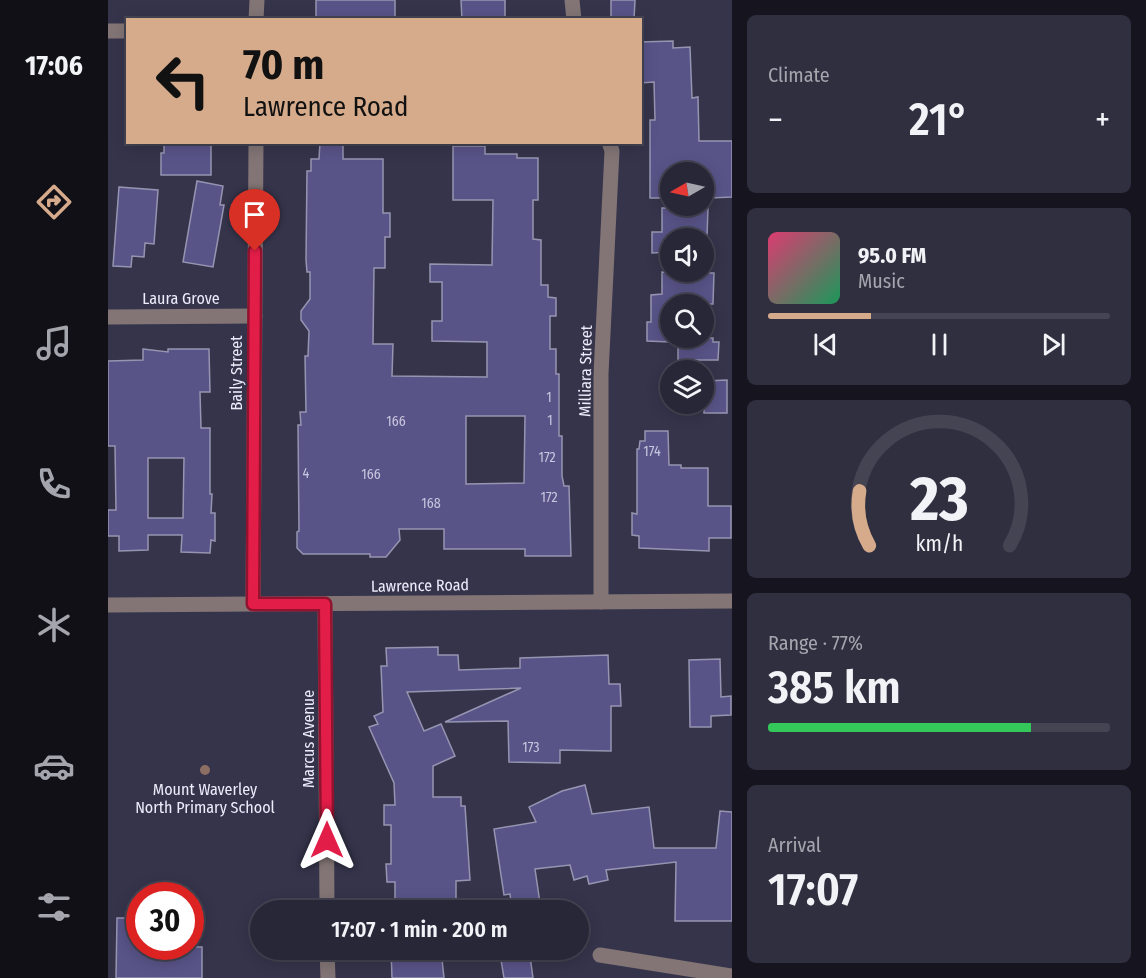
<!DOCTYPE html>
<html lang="en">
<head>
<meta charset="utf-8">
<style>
  :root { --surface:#282738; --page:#302f40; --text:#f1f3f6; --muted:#a5a5ae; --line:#444453; --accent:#d6ab8b }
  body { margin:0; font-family:"Fira Sans Condensed",sans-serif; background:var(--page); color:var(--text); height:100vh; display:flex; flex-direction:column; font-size:22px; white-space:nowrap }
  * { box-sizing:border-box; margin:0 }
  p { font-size:20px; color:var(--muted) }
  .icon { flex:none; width:33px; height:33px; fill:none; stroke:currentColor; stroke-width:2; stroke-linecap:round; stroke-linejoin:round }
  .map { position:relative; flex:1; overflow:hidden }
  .details { display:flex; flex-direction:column; gap:15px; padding:15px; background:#16151f; width:414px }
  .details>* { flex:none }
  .hud { position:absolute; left:18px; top:18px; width:516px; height:126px; border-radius:0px; box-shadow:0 3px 15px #0003,0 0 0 2px var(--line); background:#d6ab8b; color:#111; overflow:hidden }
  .needle { width:39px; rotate:261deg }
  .tools { position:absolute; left:552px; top:162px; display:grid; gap:12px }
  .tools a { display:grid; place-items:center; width:54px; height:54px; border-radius:50%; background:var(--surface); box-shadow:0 3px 15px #0003,0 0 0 2px var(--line); font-size:30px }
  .speed { position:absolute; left:18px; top:882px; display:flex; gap:12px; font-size:30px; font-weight:700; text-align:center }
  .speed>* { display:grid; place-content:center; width:78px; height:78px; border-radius:50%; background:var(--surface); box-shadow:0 3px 15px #0003,0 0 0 2px var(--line); line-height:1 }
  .speed .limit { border:9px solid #d22; background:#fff; color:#111 }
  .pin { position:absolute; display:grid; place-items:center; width:51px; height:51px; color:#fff; margin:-62px -26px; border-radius:50% 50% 50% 0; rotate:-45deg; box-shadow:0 0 6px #0007 }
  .pin .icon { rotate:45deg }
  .me { position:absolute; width:66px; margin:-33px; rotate:0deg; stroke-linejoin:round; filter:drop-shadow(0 0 4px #0008) }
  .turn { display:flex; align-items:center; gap:21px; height:126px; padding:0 18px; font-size:27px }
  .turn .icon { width:78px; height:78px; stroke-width:2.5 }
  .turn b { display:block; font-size:42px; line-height:51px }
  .big { font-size:45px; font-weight:600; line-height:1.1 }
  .details .widget { flex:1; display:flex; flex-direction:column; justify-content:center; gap:9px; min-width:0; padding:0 21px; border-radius:9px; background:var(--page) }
  .details .dial { align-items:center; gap:0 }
  .dial svg { height:156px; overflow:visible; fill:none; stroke:var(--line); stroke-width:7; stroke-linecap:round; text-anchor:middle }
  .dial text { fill:var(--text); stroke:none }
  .song { display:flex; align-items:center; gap:18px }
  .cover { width:72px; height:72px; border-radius:9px; background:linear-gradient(135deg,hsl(340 70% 55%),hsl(150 70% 35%)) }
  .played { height:6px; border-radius:3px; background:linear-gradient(90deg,var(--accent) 30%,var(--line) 30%) }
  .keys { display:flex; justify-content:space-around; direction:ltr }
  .heat { display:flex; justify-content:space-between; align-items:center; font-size:33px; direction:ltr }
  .charge { height:9px; border-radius:4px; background:linear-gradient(90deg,#34c759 77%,var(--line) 0) }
  .trip { position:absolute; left:142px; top:900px; width:339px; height:60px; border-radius:30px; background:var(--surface); box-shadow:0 3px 15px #0003,0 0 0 2px var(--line); font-weight:600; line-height:60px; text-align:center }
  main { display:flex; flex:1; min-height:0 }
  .tabs { display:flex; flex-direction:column; width:108px; justify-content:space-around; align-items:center; background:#101016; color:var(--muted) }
  .tabs .icon { width:42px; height:42px }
  .tabs .current { color:var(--accent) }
  .tabs b { font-size:27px; color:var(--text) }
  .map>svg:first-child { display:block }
  .building { fill:#585488; stroke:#9695b1; stroke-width:1.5; fill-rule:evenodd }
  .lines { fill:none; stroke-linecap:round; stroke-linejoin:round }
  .minor { stroke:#837575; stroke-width:15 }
  .route-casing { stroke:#92132f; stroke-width:15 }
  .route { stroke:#e11d48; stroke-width:10 }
  .education-dot { fill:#8d6e63; stroke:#35344b; stroke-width:2 }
  .labels { text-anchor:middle; stroke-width:4.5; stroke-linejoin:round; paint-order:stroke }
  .number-label { font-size:14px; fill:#c7c6de }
  .street-label { font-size:16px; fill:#ececfb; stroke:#35344b }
  .poi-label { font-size:16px; fill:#ececfb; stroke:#35344b }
</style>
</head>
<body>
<main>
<nav class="tabs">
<b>17:06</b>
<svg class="icon current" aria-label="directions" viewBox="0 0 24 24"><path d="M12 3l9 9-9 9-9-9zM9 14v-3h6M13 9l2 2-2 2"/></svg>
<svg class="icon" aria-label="music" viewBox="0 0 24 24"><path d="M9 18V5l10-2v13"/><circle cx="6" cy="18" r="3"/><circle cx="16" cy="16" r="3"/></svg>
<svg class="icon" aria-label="phone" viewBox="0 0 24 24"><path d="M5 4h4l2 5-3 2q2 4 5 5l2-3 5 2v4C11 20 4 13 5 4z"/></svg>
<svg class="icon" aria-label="climate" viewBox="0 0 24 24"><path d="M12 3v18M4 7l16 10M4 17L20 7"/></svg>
<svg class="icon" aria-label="car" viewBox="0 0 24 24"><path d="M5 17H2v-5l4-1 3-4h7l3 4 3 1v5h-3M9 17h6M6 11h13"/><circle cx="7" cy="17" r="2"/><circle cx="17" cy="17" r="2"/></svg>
<svg class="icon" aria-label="filters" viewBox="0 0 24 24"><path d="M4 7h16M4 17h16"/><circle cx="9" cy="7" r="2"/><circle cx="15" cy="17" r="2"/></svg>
</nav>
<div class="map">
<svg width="624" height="978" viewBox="0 0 624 978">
  <rect width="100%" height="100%" fill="#35344b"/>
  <!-- building -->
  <g class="building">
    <rect x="208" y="0" width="79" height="20"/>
    <path d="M353,0H397V20H354Z"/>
    <path d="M503,0H527L526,20H503Z"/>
    <path d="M565,41V48L582,47L584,98L590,97L591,141H624V197L602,198L601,172H562V198H542V120H547L546,82L532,83V42Z"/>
    <path d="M56,142H103V175H53V153H56Z"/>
    <path d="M212,142H235V159H275V213H282V237H277V268H266L265,344H285L284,376L379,377V342L324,341V321H334V282H322V264L384,265L385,200H345V146H377V154H409V158H430V200H425V239L433,240V285H440V297L448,298V316H442V349H448V374H451V436H454V476L456,486H461L463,556H417V549H336V529H291L292,540L278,557H262V554H195L189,548V532L191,531L190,425H193L192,412H198L197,356H200L201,331L193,320V311L202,299V272H199L198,260L199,171H203V159H211ZM358,416H417L416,483L358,484Z"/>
    <path d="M89,181L115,186L112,205H116L105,267L75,262Z"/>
    <path d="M11,187L50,190L46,244L37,243L36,257L24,256L23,267L5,266Z"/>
    <path d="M554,208H600L599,237L562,238V252L544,253V232H554Z"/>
    <path d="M554,272L606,273L605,304H562V342L539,341V322H543V295L554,294Z"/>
    <path d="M570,338H605V342H611L610,360H570Z"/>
    <path d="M35,349L60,352V349H101L102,392H92L93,428H102V494H104L103,513H107V541L103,540L102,553L73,552L74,535H40V550L11,551V536H0V510H8L7,446H0V361L35,360ZM40,458H76L75,518H40Z"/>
    <path d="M619,380V413H596V381Z"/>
    <path d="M537,431H560L561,465H573V468H600V506H623V538H601V551L531,548V536L524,535V513L529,514V449H531L532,441H537Z"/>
    <path d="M330,647V655H350L351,670L412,668V658L500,655L501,684H512L513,706H503V751L452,750V763L401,762L400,721L337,722L413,688L299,692L316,731L333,724L347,756L325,766V797H353V806H357L362,880L348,881V910H287V882H279L278,864H283V825H276V805H287L286,783L261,727L270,724L266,716L275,712L273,666H279L278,648Z"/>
    <path d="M612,659L613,697L623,696V715L603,716V727H582L581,660Z"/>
    <path d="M477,785L484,814L541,807L546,848H608L612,811L624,812V921H567L568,862L498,870L500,880L481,884L479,876L466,880L462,865L427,869L433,910H404L402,894L396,895L386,829L428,822L421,807L454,791Z"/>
    <path d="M9,918H32V946L94,947V978H8Z"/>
    <path d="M283,950H333L336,978H284Z"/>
    <path d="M422,956L425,978H396L393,960Z"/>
  </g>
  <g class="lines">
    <!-- minor -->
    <g class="minor">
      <path d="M464,0L466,20"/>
      <path d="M148,20L149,0"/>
      <path d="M0,31H20"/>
      <path d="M0,317L147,316"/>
      <path d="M493,602V374L504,151L501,142"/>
      <path d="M145,604L148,142"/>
      <path d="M217,604L219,910"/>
      <path d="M0,605L624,601"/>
      <path d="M219,950L220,978"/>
      <path d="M492,955L624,976"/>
    </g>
  </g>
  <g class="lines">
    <defs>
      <path id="route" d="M147,251L145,604H217L219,840"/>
    </defs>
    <!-- route casing -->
    <use href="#route" class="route-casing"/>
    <!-- route -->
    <use href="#route" class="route"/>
  </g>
  <!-- markers -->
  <circle class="education-dot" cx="97" cy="770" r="6"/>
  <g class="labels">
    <!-- number labels -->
    <g class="number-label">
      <text x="441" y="402">1</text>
      <text x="442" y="425">1</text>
      <text x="288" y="426">166</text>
      <text x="544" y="456">174</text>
      <text x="439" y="462">172</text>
      <text x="198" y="478">4</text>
      <text x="263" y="479">166</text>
      <text x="441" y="502">172</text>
      <text x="323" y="508">168</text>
      <text x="423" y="752">173</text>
    </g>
    <!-- street labels -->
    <g class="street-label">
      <text x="73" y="304">Laura Grove</text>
      <text transform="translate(477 371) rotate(-89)" y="6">Milliara Street</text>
      <text transform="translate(128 373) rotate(-90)" y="6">Baily Street</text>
      <text transform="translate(312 585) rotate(-1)" y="6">Lawrence Road</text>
      <text transform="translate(200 739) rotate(-90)" y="6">Marcus Avenue</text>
    </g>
    <!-- poi labels -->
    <g class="poi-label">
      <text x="97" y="795">Mount Waverley<tspan x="97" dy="18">North Primary School</tspan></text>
    </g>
  </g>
</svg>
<div class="tools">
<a><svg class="needle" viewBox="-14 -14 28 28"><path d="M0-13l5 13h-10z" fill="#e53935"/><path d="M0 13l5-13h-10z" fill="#a5a5ae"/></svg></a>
<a><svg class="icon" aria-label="sound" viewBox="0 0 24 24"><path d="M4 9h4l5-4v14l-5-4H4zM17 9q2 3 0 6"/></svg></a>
<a><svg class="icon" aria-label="search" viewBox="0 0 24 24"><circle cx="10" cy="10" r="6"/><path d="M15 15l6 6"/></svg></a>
<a><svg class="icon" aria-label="layers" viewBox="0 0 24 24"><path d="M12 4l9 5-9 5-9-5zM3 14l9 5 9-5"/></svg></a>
</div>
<div class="speed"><div class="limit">30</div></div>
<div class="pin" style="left:147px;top:251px;background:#d93025"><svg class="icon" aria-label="arrive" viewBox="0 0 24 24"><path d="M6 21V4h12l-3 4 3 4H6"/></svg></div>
<svg class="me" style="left:219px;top:840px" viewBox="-20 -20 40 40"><path d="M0-17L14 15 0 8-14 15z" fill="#e11d48" stroke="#fff" stroke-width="4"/></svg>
<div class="trip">17:07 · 1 min · 200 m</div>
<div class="hud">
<div class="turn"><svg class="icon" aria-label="left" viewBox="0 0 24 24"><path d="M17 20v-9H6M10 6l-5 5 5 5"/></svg><div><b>70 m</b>Lawrence Road</div></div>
</div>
</div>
<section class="details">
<div class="widget"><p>Climate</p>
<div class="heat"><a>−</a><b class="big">21°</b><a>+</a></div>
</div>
<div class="widget">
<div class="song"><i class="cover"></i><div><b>95.0 FM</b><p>Music</p></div></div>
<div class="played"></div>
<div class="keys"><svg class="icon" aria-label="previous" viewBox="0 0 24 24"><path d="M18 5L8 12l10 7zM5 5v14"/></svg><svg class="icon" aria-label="pause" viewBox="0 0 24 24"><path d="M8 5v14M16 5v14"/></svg><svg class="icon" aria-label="next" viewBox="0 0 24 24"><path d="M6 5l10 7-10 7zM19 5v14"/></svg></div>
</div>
<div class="widget dial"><svg viewBox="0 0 100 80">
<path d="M14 69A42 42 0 1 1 86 69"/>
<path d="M14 69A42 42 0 0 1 9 41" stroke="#d6ab8b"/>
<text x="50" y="56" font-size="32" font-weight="700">23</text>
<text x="50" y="72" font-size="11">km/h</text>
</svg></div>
<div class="widget"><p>Range · 77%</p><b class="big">385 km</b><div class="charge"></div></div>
<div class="widget"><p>Arrival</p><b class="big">17:07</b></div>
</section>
</main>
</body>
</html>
